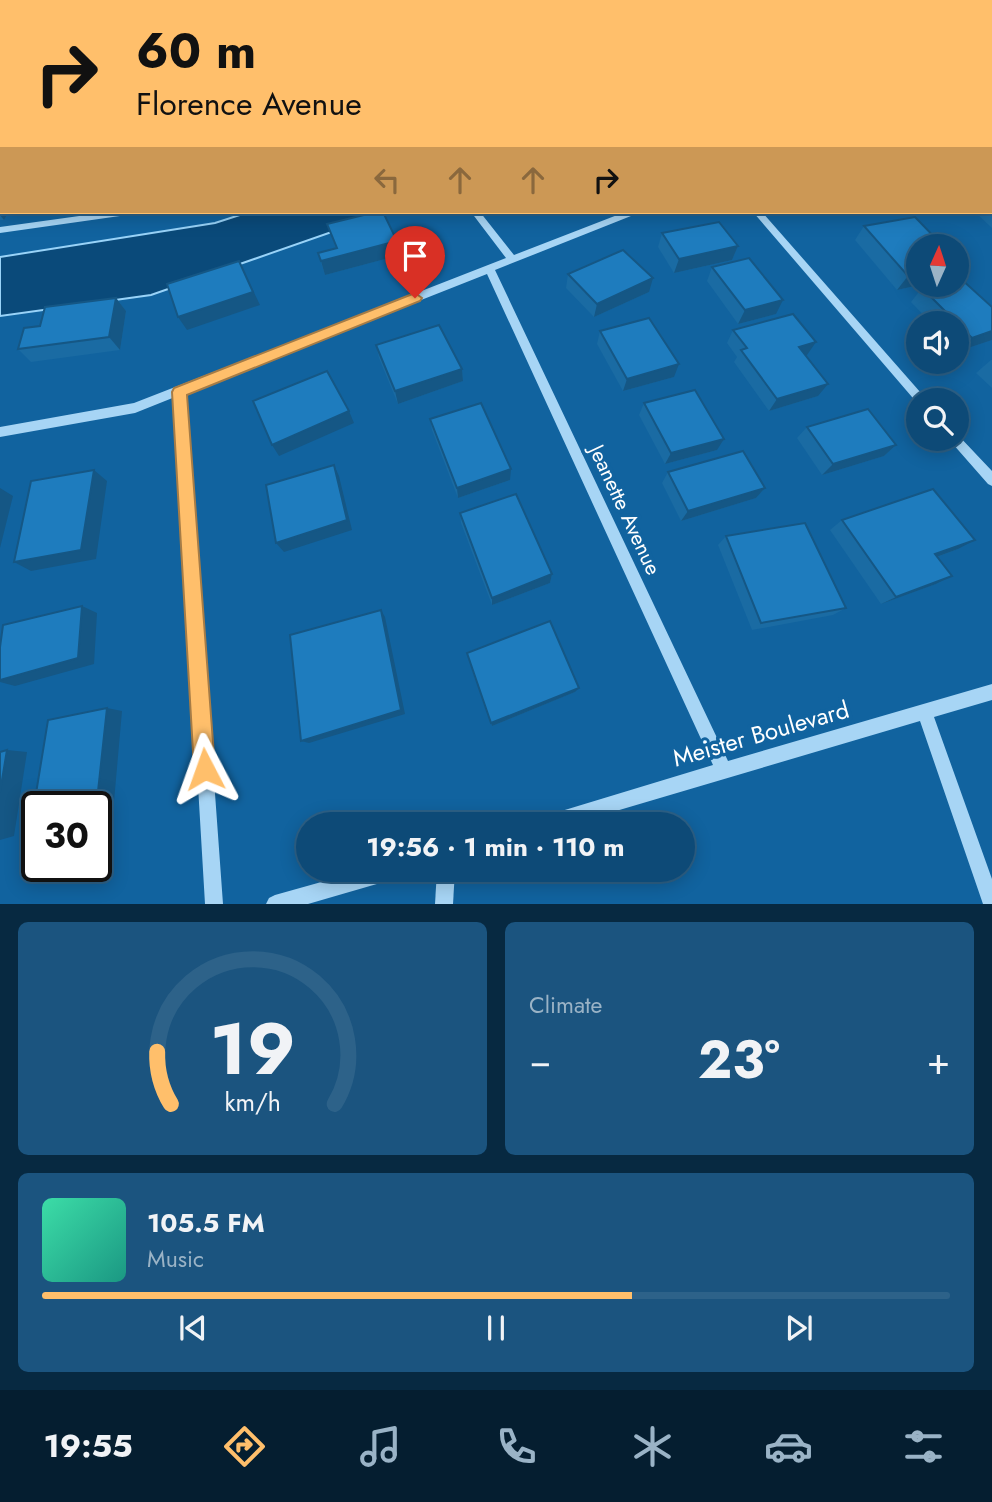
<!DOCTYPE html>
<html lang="en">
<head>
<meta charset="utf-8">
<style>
  :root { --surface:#0d4a77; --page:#1b547f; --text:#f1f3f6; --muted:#9ab3c6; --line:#2d6289; --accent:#ffbf6b }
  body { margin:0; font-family:Jost,sans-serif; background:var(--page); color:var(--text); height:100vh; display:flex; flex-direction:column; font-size:26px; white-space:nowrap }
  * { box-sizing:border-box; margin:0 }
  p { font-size:23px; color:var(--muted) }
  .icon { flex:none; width:38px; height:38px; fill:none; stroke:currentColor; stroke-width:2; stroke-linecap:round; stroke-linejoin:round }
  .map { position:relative; height:904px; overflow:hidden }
  .details { display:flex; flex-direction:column; gap:18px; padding:18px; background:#072941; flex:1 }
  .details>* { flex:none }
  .guide { position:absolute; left:0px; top:0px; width:992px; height:214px; box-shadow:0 4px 18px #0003,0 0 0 2px var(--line); background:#ffbf6b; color:#111; overflow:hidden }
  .needle { width:46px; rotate:3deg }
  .fabs { position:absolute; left:906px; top:234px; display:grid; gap:14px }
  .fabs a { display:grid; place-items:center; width:63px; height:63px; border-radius:50%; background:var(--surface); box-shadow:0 4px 18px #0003,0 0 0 2px var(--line); font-size:35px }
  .speed { position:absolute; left:21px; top:791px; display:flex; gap:14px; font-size:35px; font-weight:700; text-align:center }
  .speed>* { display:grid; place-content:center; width:91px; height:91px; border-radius:50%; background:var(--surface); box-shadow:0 4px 18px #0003,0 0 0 2px var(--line); line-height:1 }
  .speed .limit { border:4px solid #111; border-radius:10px; background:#fff; color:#111 }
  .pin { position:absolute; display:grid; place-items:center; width:60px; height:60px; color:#fff; margin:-72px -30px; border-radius:50% 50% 50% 0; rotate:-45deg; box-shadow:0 0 7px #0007 }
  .pin .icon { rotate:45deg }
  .me { position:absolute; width:77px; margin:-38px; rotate:356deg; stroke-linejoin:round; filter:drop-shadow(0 0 5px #0008) }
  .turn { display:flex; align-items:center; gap:24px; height:147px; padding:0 21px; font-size:32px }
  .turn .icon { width:91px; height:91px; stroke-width:2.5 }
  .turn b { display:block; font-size:49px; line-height:60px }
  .lanes { display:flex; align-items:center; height:66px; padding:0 21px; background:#0003; justify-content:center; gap:35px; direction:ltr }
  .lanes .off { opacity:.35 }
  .big { font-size:52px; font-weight:700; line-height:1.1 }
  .details .tile { flex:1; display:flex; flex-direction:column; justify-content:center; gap:10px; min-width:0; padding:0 24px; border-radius:10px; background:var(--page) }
  .details .dial { align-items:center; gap:0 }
  .dial svg { height:182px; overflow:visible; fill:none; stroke:var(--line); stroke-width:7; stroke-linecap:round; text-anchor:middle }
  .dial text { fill:var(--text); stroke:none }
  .song { display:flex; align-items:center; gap:21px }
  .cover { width:84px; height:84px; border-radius:10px; background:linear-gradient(135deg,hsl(160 70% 55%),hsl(170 70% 35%)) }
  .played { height:7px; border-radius:4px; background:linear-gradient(90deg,var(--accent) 65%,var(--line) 65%) }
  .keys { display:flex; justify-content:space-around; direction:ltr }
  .heat { display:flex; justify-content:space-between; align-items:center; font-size:38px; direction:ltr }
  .details .tiles { flex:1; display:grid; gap:18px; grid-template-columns:1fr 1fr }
  .tile:last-child { grid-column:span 2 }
  .trip { position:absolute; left:296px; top:812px; width:399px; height:70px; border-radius:35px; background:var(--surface); box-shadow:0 4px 18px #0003,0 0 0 2px var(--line); font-weight:700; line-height:70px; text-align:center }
  .tabs { display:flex; height:112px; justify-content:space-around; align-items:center; background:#051e30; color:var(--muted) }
  .tabs .icon { width:49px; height:49px }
  .tabs .current { color:var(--accent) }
  .tabs b { font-size:32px; color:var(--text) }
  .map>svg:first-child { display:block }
  .water { fill:#0a4a7a; stroke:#99d3f8; stroke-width:2 }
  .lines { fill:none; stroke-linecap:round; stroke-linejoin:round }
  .minor { fill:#a7d5f5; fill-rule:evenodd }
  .wall { fill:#1a6ba3 }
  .shaded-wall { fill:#155785 }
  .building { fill:#1e7cbe; stroke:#155785; stroke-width:2 }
  .route { fill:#ffbf6b; stroke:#a67c46; stroke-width:2 }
  .labels { text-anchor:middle; stroke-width:7; stroke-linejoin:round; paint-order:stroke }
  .street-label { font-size:21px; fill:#fff; stroke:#11639f }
  .near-street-label { font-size:24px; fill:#fff; stroke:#11639f }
</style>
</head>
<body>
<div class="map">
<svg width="992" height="904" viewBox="0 0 992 904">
  <rect width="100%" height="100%" fill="#11639f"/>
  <!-- water -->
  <path class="water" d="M249,212H389L151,295L0,316V257L215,223Z"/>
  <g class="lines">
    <!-- minor -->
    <g class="minor">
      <path d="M330,0H336L329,2Z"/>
      <path d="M568,0H574L575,2H569Z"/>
      <path d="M950,0H963L947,2Z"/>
      <rect x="990" y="133" width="2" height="5"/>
      <path d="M108,212H132L127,215L0,233V227Z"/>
      <path d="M471,212H480L514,255L625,212H637L636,214L495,270L728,761L992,684V700L934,717L992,879V904H983L920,721L572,824H537L539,818L545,816L713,765L487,274L186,393L223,904H205L175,397L135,413L0,437V427L134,403L506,258Z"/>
      <path d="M753,212H762L928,401H919L918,404Z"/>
      <path d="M957,434L992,471V486L988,484L952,443L950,439H957Z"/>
      <path d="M364,870H403L400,876L394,879L308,904H266L269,898L275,895Z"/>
      <path d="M437,870H455L453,904H435Z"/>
    </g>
  </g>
  <!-- wall -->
  <g class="wall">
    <rect x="342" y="0" width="186" height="2"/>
    <path d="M723,0H762L763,1L725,2Z"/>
    <path d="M766,0H799V2H767Z"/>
    <path d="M0,5L2,8V46H0Z"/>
    <path d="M990,48H992L991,92H990Z"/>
    <rect x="0" y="68" width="2" height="64"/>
    <path d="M0,142H2V212H51L8,213L4,220H0Z"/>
    <path d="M990,163H992V228L975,212H990Z"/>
    <path d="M327,224L397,241L400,255L325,275L318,253L336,249Z"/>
    <path d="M864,226L919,285L897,290L855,240Z"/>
    <path d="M662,233L738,246L732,260L674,273L658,247Z"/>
    <path d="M712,267L776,314L738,324L707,281Z"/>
    <path d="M568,274L649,292L594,317L566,288Z"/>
    <path d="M922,288L992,307V340L959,351L957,349V324H932L911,302Z"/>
    <path d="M116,298L126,311L120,350L31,362L18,349L40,326Z"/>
    <path d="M733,330L807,355H805L818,396L769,411L734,362L737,357L727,343Z"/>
    <path d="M600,331L674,377L623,391L597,344Z"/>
    <path d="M376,345L462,369L463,381L398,404L379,358Z"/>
    <path d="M991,360H992V388L976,373Z"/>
    <path d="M644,403L717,450L665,464L639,415Z"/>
    <path d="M430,419L510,480L458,498L432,430Z"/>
    <path d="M807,427L896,445L884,456L822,475L797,438Z"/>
    <path d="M668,472L765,488L756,498L681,521L662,483Z"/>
    <path d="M460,513L552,574L550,583L492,605L461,523Z"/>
    <path d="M842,520L958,549L937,557L952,576L936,584L881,604L830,530Z"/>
    <path d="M726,536L846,608L833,615L752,630L718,545Z"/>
    <path d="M467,653L575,692L492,726Z"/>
  </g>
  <!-- shaded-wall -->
  <g class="shaded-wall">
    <rect x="777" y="0" width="22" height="2"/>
    <path d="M0,203L2,205V212H7L8,213L4,220L0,215Z"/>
    <path d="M397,241L400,255L325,275L321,261Z"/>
    <path d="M738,246L732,260L674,273L679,259Z"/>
    <path d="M239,261L260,305L187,330L178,317Z"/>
    <path d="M919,274V285L897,290L908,276Z"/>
    <path d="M653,278L649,292L594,317L597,304Z"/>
    <path d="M116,298L126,311L120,350L109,337Z"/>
    <path d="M783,300L776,314L738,324L745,310Z"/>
    <path d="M992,331V340L959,351L972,338Z"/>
    <path d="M816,342L807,355L790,360L799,347Z"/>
    <path d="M679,364L674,377L623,391L627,379Z"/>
    <path d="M462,369L463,381L398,404L395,391Z"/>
    <path d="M828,384L818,396L769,411L777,399Z"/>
    <path d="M349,411L354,423L279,456L272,445Z"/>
    <path d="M724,439L717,450L665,464L671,453Z"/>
    <path d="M896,445L884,456L822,475L833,464Z"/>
    <path d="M334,465L339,476L352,530L284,552L276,543Z"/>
    <path d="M511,469L510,480L458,498L457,488Z"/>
    <path d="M94,470L107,481L96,559L31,571L14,562Z"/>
    <path d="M0,488L13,496L0,548Z"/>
    <path d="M765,488L756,498L681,521L688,511Z"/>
    <path d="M975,540L958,549L920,563L935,554Z"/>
    <path d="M552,574L550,583L492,605V598Z"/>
    <path d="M952,576L936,584L881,604L896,597Z"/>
    <path d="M82,606L97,613L94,664L15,686L0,682V680Z"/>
    <path d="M381,610L385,617L405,714L309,743L301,741Z"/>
    <path d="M579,688L575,692L492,726L491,723Z"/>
    <path d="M107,708L122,711L113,813L96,818Z"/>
    <path d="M7,750L27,752L14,836L0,840V792Z"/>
  </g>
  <!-- building -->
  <g class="building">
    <path d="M162,0H297V2H161Z"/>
    <rect x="402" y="0" width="66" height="2"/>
    <path d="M642,0H647L649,2H631Z"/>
    <path d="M661,0H688L690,2H662Z"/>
    <path d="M694,0H719L721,2H695Z"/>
    <path d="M733,0H762L763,1L736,2Z"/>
    <path d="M2,14V32H0V17Z"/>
    <path d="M990,48H992V72L990,71Z"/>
    <path d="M0,68H2V106L0,107Z"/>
    <rect x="0" y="142" width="2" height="45"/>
    <path d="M990,163H992V188L990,189Z"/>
    <path d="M376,212H383L397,241L321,261L318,253L337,248L327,224Z"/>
    <path d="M915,217L944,247H919V274L908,276L864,226Z"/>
    <path d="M719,222L738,246L679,259L662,233Z"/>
    <path d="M623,250L653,278L597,304L568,274Z"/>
    <path d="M749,258L783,300L745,310L712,267Z"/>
    <path d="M239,261L253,292L178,317L167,284Z"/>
    <path d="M960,278L992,307V331L972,338L922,288L933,285H957V279Z"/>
    <path d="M116,298L109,337L18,349L24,328L40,326L45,307Z"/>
    <path d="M793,314L816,342L799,347L828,384L777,399L741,350L747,348L733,330Z"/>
    <path d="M649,318L679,364L627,379L600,331Z"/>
    <path d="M439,325L462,369L395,391L376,345Z"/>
    <path d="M327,371L349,411L272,445L253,401Z"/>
    <path d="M695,390L724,439L671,453L644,403Z"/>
    <path d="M481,403L511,469L457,488L430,419Z"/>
    <path d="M868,409L896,445L833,464L807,427Z"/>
    <path d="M743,451L765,488L688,511L668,472Z"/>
    <path d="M334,465L347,520L276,543L266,485Z"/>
    <path d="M94,470L81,550L14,562L31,481Z"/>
    <path d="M933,489L975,540L935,554L952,576L896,597L842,520Z"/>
    <path d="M516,494L552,574L492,598L460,513Z"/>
    <path d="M805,523L846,608L761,623L726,536Z"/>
    <path d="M82,606L78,658L0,680V647L3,625Z"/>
    <path d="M381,610L401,710L301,741L290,635Z"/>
    <path d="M550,621L579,688L491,723L467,653Z"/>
    <path d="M107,708L96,810V807H37V828L30,830L48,720Z"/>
    <path d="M7,750L0,792V752Z"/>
  </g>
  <!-- route -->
  <path class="route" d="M415,293L422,298L420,301L187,395L215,769L212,776L205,779L197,776L194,769L172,392L174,388Z"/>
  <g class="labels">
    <!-- street labels -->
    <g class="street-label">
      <text transform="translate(625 510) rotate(65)" y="7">Jeanette Avenue</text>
    </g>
    <!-- near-street labels -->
    <g class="near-street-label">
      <text transform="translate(761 734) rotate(-16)" y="8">Meister Boulevard</text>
    </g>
  </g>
</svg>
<div class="fabs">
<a><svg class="needle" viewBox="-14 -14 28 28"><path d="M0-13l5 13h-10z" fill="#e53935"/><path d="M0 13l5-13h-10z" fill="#9ab3c6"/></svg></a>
<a><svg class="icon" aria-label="sound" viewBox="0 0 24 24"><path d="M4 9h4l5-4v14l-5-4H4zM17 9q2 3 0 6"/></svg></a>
<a><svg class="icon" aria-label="search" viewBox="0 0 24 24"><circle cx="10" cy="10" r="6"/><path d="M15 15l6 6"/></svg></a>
</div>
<div class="speed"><div class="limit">30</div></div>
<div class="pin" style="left:415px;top:298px;background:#d93025"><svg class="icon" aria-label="arrive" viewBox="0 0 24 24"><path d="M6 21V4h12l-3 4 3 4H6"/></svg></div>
<svg class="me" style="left:205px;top:769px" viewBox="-20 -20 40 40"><path d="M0-17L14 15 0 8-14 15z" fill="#ffbf6b" stroke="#fff" stroke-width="4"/></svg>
<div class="trip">19:56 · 1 min · 110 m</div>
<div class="guide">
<div class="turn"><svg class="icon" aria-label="right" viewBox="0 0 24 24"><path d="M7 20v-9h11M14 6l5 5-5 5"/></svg><div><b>60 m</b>Florence Avenue</div></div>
<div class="lanes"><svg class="icon off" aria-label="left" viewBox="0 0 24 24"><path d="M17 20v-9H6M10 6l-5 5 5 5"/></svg><svg class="icon off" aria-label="ahead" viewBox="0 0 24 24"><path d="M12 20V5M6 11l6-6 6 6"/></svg><svg class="icon off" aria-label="ahead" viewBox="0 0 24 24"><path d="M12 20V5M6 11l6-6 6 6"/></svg><svg class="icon" aria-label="right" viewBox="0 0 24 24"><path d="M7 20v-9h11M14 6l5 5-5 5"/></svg></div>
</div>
</div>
<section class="details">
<div class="tiles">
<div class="tile dial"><svg viewBox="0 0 100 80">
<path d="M14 69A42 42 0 1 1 86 69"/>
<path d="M14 69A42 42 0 0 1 8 46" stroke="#ffbf6b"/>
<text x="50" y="56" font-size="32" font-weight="700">19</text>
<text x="50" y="72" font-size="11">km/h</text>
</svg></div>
<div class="tile"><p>Climate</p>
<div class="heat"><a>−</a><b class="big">23°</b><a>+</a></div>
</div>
<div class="tile">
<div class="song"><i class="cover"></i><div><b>105.5 FM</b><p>Music</p></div></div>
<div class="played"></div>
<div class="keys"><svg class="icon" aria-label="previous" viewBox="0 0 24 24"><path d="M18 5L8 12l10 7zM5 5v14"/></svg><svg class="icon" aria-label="pause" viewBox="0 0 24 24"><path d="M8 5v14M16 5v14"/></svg><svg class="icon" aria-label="next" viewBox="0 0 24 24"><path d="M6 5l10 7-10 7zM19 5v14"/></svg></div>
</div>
</div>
</section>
<nav class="tabs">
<b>19:55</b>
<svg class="icon current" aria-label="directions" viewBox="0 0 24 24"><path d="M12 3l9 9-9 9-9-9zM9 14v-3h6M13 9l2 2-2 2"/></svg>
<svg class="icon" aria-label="music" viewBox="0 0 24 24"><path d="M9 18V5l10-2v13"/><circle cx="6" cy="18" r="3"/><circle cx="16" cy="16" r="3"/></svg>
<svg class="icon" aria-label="phone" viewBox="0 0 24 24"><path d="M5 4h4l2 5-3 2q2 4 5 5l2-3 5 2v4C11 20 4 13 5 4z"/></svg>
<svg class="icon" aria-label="climate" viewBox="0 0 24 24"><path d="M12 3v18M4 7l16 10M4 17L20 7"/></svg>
<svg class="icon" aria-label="car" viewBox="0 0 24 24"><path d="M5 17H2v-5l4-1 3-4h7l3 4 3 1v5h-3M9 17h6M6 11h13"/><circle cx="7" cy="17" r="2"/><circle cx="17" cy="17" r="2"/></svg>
<svg class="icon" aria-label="filters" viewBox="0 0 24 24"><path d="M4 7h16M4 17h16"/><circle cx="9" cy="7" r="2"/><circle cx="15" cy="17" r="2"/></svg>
</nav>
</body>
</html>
